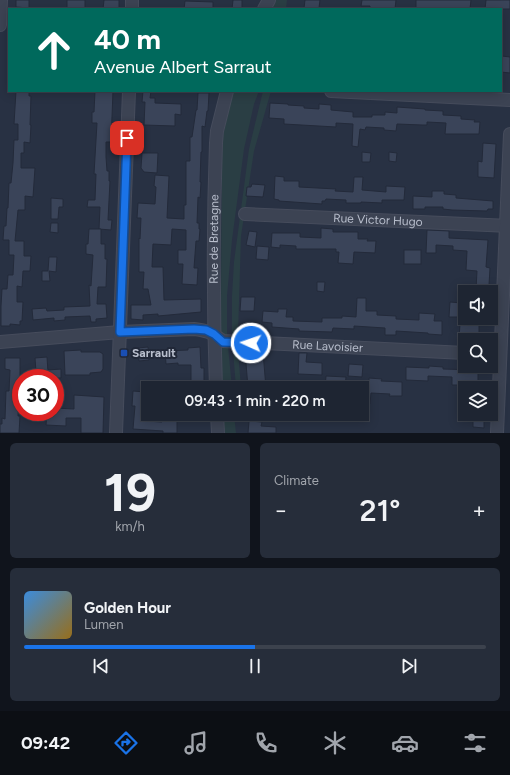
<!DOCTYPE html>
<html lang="en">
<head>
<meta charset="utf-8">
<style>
  :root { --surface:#1e2532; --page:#262d3a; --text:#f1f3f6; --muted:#a1a5ac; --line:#3c424d; --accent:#1a73e8 }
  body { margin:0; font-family:Figtree,sans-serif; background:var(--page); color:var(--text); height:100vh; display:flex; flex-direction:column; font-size:15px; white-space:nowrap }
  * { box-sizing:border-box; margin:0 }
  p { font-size:13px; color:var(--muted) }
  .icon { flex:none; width:22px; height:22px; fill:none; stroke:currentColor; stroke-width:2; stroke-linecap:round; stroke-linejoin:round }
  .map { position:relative; height:433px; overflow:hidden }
  .details { display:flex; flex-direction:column; gap:10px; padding:10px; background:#10141c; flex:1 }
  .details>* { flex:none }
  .guide { position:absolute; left:8px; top:8px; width:494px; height:84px; border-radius:0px; box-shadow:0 2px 10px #0003,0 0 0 1px var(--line); background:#00695c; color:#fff; overflow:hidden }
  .controls { position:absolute; left:458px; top:285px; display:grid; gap:8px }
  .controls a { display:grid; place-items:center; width:40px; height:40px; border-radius:0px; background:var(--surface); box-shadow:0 2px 10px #0003,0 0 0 1px var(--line); font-size:20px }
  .speed { position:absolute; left:12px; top:369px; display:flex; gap:8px; font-size:20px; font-weight:700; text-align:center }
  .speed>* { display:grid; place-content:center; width:52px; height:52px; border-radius:50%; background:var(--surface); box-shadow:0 2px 10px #0003,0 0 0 1px var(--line); line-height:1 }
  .speed .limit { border:6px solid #d22; background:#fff; color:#111 }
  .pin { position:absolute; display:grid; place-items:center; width:34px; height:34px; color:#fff; margin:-17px; border-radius:8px; box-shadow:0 2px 6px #0006 }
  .me { position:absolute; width:44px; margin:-22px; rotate:273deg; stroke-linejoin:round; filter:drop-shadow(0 0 3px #0008) }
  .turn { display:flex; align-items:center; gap:14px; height:84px; padding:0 20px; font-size:18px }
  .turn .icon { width:52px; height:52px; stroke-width:2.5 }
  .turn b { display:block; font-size:28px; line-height:34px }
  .big { font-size:30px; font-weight:600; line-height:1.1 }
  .details .card { flex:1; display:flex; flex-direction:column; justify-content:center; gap:6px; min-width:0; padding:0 14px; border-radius:6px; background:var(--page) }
  .details .dial { align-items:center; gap:0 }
  .dial b { font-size:52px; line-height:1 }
  .song { display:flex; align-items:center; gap:12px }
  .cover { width:48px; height:48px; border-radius:6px; background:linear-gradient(135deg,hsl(210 70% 55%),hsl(40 70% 35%)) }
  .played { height:4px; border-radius:2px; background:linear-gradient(90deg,var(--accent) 50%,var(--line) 50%) }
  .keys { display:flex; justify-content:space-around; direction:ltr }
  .heat { display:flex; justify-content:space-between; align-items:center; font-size:22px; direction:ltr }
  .details .tiles { flex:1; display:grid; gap:10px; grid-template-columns:1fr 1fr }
  .card:last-child { grid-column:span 2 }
  .trip { position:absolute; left:141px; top:381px; width:228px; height:40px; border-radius:0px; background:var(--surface); box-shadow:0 2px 10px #0003,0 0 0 1px var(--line); font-weight:600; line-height:40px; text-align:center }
  .tabs { display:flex; height:64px; justify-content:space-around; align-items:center; background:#0c0f14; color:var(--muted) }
  .tabs .icon { width:28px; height:28px }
  .tabs .on { color:var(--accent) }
  .tabs b { font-size:18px; color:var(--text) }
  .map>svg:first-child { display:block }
  .green { fill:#2a3e44 }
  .building { fill:#3a4459; stroke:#232a3a }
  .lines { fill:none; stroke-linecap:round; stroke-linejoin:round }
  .minor-casing { stroke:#464c5c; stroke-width:14 }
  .minor { stroke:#3c4353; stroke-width:12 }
  .route-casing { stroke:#114b97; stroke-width:10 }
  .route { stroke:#1a73e8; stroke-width:7 }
  .transit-dot { fill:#1a4fb4; stroke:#212838; stroke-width:1.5 }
  .labels { text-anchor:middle; stroke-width:4; stroke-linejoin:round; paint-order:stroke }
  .street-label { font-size:12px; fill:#b9bfcd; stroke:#212838 }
  .poi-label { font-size:12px; font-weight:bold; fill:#b9bfcd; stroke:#212838; text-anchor:start }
</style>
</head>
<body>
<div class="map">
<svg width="510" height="433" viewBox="0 0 510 433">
  <rect width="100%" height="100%" fill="#283143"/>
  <!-- green -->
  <g class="green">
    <path d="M276,0H287L286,9H272Z"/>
    <path d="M233,91H259L254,104L244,149L232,240L227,296V338C214,329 218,310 218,296L221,295L222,140Z"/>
    <path d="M263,91H271L254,151L241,236L238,335H232V296L234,262L249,149Z"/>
    <path d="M228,346L232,388H220V349Z"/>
    <path d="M233,350H238L241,388H236Z"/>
    <path d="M221,414H234L236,433H221Z"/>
  </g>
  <!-- building -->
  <g class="building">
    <path d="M16,0H29V8L16,7Z"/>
    <rect x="67" y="0" width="18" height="9"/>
    <path d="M104,0H119V9H103Z"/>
    <path d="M233,0H242V9H232Z"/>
    <path d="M305,0H320L319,8H304Z"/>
    <path d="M362,0H396L395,9L370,8V6H361Z"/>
    <path d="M416,0H471L470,9H416Z"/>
    <path d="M486,0H510V9H485Z"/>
    <path d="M185,1L213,2V9H184Z"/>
    <path d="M502,56L510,57V73L501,72Z"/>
    <path d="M16,91H29V96H31L30,125H31L30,143L24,142V153H21V168H35L33,197L25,196V210H18L15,241H24V256H31L30,271H23L22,287L17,286V302H23L22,321H20V325L10,324V326H1V306L2,289H7L8,275H13L14,255H9V240H3L4,226H6L7,208H8L9,183H11L13,163L14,140H18V124H14Z"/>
    <path d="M95,91H113L111,142H106V157L107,171H109V181H110L108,220H112L111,230L99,229L100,207H87L88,200H95L96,174H94L97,123H92V112H94Z"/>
    <path d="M143,91H151L150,98H155V103L181,104V115L175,114V126L144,125L145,102H142Z"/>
    <path d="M198,93H209L208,111H207L205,127L202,126V152H201L200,182H201L200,198L198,197L197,223H199V229H200L199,241H196L194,268H198L197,285L182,284L183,264H178V250H186V230L172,229L171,245L153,244L152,267H163L164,300L201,299V312L158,316V314L143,315V320L131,319V305H151L148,289H143L144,272H139V238L140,239L141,218H137L138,203L155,204L156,187L154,186L155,175L169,176L167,218L184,219V205H186V161H190V137H192L196,110H197Z"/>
    <path d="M270,103L288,104V105L304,106V108L319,109V104L331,105V110L353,112V117H372V115H385V112L397,113V107L425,109V110L443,111V115L461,116V119L475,120L474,122H480L479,134H445L446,123L427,122V125H422L397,124L396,131L384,130V128L366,127L365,130L360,129L358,147L352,146L353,124L336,123V127L284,124V119L269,118Z"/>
    <path d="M483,143L496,144L494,178L478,177V161L482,162Z"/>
    <path d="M362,152L371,153L370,162H362Z"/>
    <path d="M389,152L397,153L396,162L389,161Z"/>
    <path d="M142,153H158L157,173L144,172L141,168Z"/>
    <path d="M275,176L284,177V181H299V187L336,189L335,191L353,192L354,177H363L362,190L386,192V186L405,187L404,200H382V203L361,202V203H346V200L326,199L325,201H322V204L279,201V200L274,199Z"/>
    <path d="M252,184L265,185L263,197L246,196L247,187H251Z"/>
    <path d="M432,191H444V194L456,195V198L493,201V209H488L487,211L452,210L443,209V207H425V209H413V196L432,197Z"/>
    <path d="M51,198L63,199V207H59L58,219H51Z"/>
    <path d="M51,223H58V233L50,232Z"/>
    <path d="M321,228L333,229V232H358V239H368L367,241H376L375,253L354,252L353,264L338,263L339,252H336V249H296V246L280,245V248L271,247L272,233H300V237L321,238Z"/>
    <path d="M89,229H101V244H105V259H107L106,287H98L97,304H106L107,318L96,319V322H91L90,316L65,317V320L54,321V318L33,320L32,309L46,308L47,311L64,310V307L90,306L89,285L91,286L93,255L86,254V244H88Z"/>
    <path d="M427,230L449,231V238L488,240L486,267L490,268L489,285H486L485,289H476L477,271L466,270L467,251L453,250V246L436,245V253H426Z"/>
    <path d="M249,231L257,232L255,247L246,245Z"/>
    <path d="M257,246L269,247L268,260L256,259Z"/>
    <rect x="404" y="250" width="17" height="14"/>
    <path d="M49,257H57L56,272L49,271L50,281H42V271H48Z"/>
    <path d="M317,282H325L324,292L317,291Z"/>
    <path d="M241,297H255L254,311H240Z"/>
    <path d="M357,298H366V311H377V315L396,316V319L419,320V313L435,314L434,321H442V335L428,334V333L396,331V335H385V328L354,326V329L333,328L332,332L299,331V329L272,327V323L262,322L263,311L278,312V309H287L286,317H293V321L322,322V318H342V316L356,317Z"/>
    <path d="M450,302L462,303V317H449Z"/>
    <path d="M460,324H479V334H469L468,339H459Z"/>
    <path d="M148,347L149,360L139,361L138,348Z"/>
    <path d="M200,347L201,368H204V382H191V365H178V363L166,364L165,351L188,350V348Z"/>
    <path d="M81,350V352H100L103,354V369L101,372L90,373V375H65L64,351Z"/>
    <path d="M245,351L263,352L266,388H248Z"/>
    <path d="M299,353H307L306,362L322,363V375L298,374Z"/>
    <path d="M47,357L48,372H36L35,358Z"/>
    <path d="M5,358H20V390H19L18,416H20L19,433H0V424H2V418L5,419L6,391H9L10,370L5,369Z"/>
    <path d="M349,364L363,365L362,377L348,376Z"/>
    <path d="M429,366L443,367V369L476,370V371H478V385H452V377L428,376V381L406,380V367L429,368Z"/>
    <path d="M61,369V378H48V370Z"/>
    <path d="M326,376L346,377L345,388H325Z"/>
    <path d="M369,378L382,379L381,381L402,382V396H389L390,394L371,393L370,404H362V392L369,393Z"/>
    <path d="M133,391L145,392V421L162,422V414H175V421H177V433H163V431L133,429L135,406H132Z"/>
    <path d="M74,395L104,397L103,433H81V418H66V426L46,425L47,412H55V408L74,409Z"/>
    <path d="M473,414H484V428L473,427Z"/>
    <path d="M249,421L262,422L261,426L276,427V433H248Z"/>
  </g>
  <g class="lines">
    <defs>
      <g id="minor">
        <path d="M132,9V0"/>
        <path d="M264,9L269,0"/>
        <path d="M0,25L1,0"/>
        <path d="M331,91L510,100"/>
        <path id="s1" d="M245,214L510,226"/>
        <path id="s2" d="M0,342L120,332L194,329C210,331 211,333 223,341L465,353"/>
        <path id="s3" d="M216,388C213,306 213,225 216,143L217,131L227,91"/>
        <path d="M217,414L218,433"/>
        <path d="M116,433L129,91"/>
        <path d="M497,433L510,134"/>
      </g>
    </defs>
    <!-- minor casing -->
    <use href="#minor" class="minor-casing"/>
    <!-- minor -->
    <use href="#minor" class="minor"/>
  </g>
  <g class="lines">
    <defs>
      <path id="route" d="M127,138L120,332L194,329L206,330L214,334L223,342L251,343"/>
    </defs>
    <!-- route casing -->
    <use href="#route" class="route-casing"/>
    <!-- route -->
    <use href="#route" class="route"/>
  </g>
  <!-- markers -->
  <rect class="transit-dot" x="120" y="349" width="8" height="8" rx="2"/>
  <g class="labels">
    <!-- street labels -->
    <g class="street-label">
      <text dy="4" stroke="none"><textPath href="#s1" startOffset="133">Rue Victor Hugo</textPath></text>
      <text dy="4" stroke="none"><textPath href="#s3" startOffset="149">Rue de Bretagne</textPath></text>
      <text dy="4" stroke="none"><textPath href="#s2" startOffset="331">Rue Lavoisier</textPath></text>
    </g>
    <!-- poi labels -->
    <g class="poi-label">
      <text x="132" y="357">Sarrault</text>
    </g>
  </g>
</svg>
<div class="controls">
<a><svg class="icon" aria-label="sound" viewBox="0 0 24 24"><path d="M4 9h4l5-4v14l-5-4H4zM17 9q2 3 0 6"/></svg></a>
<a><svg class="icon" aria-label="search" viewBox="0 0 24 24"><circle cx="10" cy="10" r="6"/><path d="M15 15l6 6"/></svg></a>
<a><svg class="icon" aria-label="layers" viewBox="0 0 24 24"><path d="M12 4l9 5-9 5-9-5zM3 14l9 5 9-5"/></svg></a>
</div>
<div class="speed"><div class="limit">30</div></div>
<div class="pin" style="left:127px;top:138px;background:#d93025"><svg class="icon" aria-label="arrive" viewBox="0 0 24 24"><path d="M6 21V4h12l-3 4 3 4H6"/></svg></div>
<svg class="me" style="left:251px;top:343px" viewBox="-20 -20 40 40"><circle r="17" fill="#1a73e8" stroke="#fff" stroke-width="3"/><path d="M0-11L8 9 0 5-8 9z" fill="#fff"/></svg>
<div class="trip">09:43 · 1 min · 220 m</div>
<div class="guide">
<div class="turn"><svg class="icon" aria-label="ahead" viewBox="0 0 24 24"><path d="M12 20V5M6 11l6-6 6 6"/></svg><div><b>40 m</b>Avenue Albert Sarraut</div></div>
</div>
</div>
<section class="details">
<div class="tiles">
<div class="card dial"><b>19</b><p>km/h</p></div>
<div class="card"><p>Climate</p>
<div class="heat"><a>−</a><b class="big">21°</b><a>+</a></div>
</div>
<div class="card">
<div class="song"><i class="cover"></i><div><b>Golden Hour</b><p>Lumen</p></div></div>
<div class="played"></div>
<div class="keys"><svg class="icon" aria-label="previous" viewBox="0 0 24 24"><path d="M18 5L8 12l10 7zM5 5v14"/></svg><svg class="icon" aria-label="pause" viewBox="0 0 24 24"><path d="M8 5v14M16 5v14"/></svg><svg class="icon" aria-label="next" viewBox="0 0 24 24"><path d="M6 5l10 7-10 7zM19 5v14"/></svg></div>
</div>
</div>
</section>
<nav class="tabs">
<b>09:42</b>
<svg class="icon on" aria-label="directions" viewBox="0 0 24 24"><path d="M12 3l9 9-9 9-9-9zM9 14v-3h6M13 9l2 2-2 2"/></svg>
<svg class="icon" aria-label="music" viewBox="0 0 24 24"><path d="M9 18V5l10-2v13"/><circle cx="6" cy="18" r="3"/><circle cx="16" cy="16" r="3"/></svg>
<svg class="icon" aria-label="phone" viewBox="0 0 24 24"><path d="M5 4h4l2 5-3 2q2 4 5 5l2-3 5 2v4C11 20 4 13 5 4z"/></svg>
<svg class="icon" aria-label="climate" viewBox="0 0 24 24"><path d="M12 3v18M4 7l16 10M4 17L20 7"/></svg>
<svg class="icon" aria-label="car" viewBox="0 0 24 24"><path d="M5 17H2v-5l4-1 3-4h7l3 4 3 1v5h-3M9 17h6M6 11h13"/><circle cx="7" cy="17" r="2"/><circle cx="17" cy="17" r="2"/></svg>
<svg class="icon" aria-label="filters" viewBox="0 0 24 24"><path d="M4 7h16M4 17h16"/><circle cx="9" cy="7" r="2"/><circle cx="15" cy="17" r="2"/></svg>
</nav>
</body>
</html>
